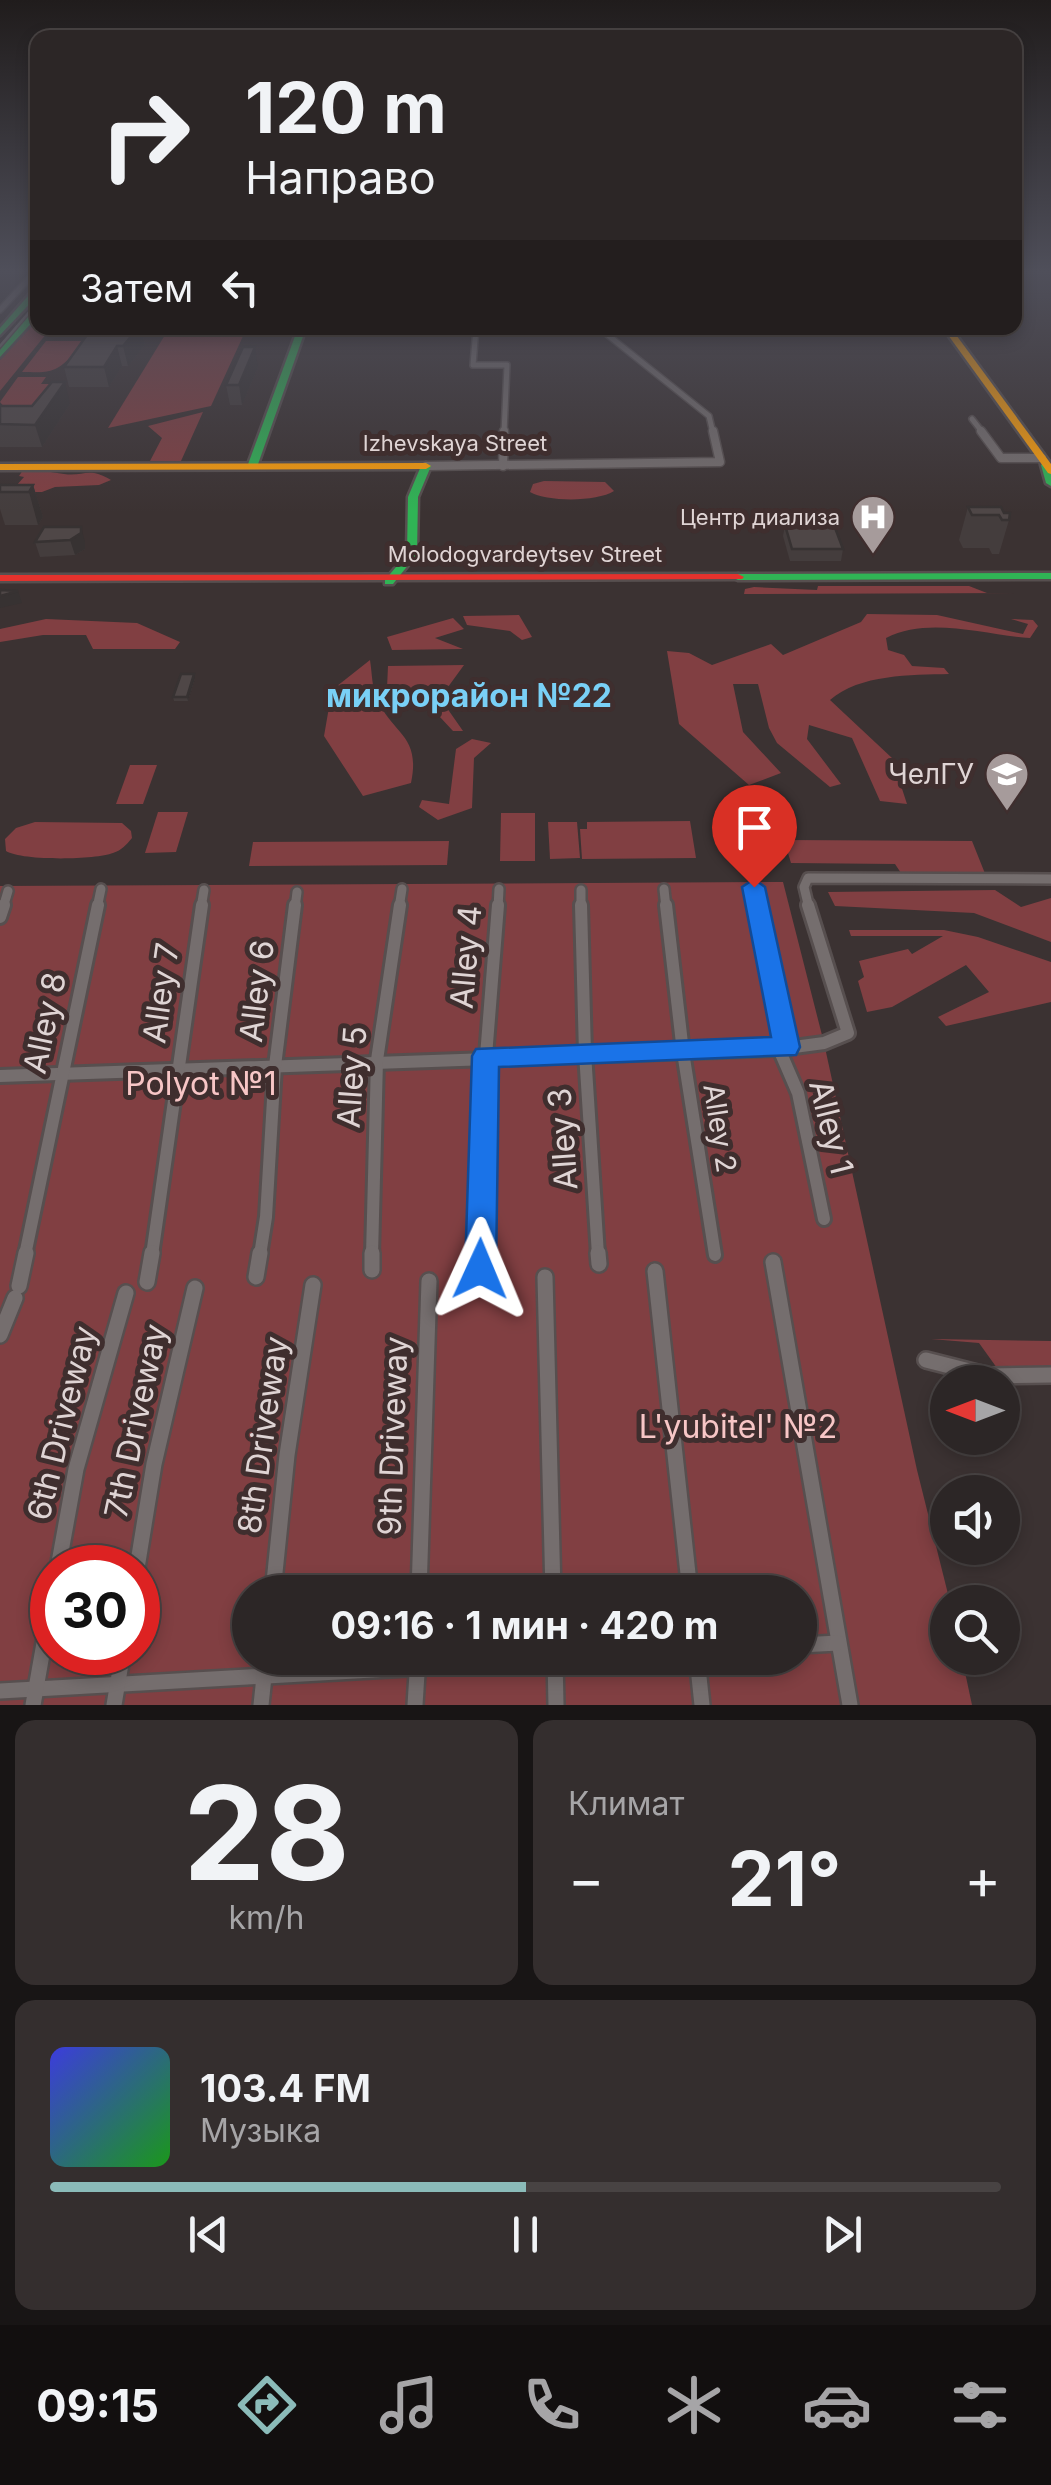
<!DOCTYPE html>
<html lang="ru">
<head>
<meta charset="utf-8">
<style>
  :root { --surface:#2c2626; --page:#342e2e; --text:#f1f3f6; --muted:#a6a5a7; --line:#484343; --accent:#8bbbb9 }
  body { margin:0; font-family:Inter,sans-serif; background:var(--page); color:var(--text); height:100vh; display:flex; flex-direction:column; font-size:38px; white-space:nowrap }
  * { box-sizing:border-box; margin:0 }
  p { font-size:32px; color:var(--muted) }
  .icon { flex:none; width:55px; height:55px; fill:none; stroke:currentColor; stroke-width:2; stroke-linecap:round; stroke-linejoin:round }
  .map { position:relative; height:1705px; overflow:hidden }
  .details { display:flex; flex-direction:column; gap:15px; padding:15px; background:#181515; flex:1 }
  .details>* { flex:none }
  .hud { position:absolute; left:30px; top:30px; width:992px; height:305px; border-radius:20px; box-shadow:0 5px 15px #0003,0 0 0 2px var(--line); background:#2c2626; color:var(--text); overflow:hidden }
  .needle { width:65px; rotate:270deg }
  .tools { position:absolute; left:930px; top:1365px; display:grid; gap:20px }
  .tools a { display:grid; place-items:center; width:90px; height:90px; border-radius:50%; background:var(--surface); box-shadow:0 5px 15px #0003,0 0 0 2px var(--line); font-size:50px }
  .speed { position:absolute; left:30px; top:1545px; display:flex; gap:20px; font-size:50px; font-weight:700; text-align:center }
  .speed>* { display:grid; place-content:center; width:130px; height:130px; border-radius:50%; background:var(--surface); box-shadow:0 5px 15px #0003,0 0 0 2px var(--line); line-height:1 }
  .speed .limit { border:15px solid #d22; background:#fff; color:#111 }
  .pin { position:absolute; display:grid; place-items:center; width:85px; height:85px; color:#fff; margin:-102px -42px; border-radius:50% 50% 50% 0; rotate:-45deg; box-shadow:0 0 10px #0007 }
  .pin .icon { rotate:45deg }
  .me { position:absolute; width:110px; margin:-55px; rotate:1deg; stroke-linejoin:round; filter:drop-shadow(0 0 8px #0008) }
  .turn { display:flex; align-items:center; gap:35px; height:210px; padding:0 50px; font-size:45px }
  .turn .icon { width:130px; height:130px; stroke-width:2.5 }
  .turn b { display:block; font-size:70px; line-height:85px }
  .then { display:flex; align-items:center; height:95px; padding:0 50px; background:#0003; gap:20px; font-size:38px }
  .big { font-size:75px; font-weight:700; line-height:1.1 }
  .details .tile { flex:1; display:flex; flex-direction:column; justify-content:center; gap:15px; min-width:0; padding:0 35px; border-radius:20px; background:var(--page) }
  .details .dial { align-items:center; gap:0 }
  .dial b { font-size:130px; line-height:1 }
  .song { display:flex; align-items:center; gap:30px }
  .cover { width:120px; height:120px; border-radius:15px; background:linear-gradient(135deg,hsl(240 70% 55%),hsl(120 70% 35%)) }
  .played { height:10px; border-radius:5px; background:linear-gradient(90deg,var(--accent) 50%,var(--line) 50%) }
  .keys { display:flex; justify-content:space-around; direction:ltr }
  .heat { display:flex; justify-content:space-between; align-items:center; font-size:55px; direction:ltr }
  .details .tiles { flex:1; display:grid; gap:15px; grid-template-columns:1fr 1fr }
  .tile:last-child { grid-column:span 2 }
  .trip { position:absolute; left:232px; top:1575px; width:585px; height:100px; border-radius:50px; background:var(--surface); box-shadow:0 5px 15px #0003,0 0 0 2px var(--line); font-weight:700; line-height:100px; text-align:center }
  .tabs { display:flex; height:160px; justify-content:space-around; align-items:center; background:#120f0f; color:var(--muted) }
  .tabs .icon { width:70px; height:70px }
  .tabs .on { color:var(--accent) }
  .tabs b { font-size:45px; color:var(--text) }
  .map>svg:first-child { display:block }
  .green { fill:#813f42; fill-rule:evenodd }
  .lines { fill:none; stroke-linecap:round; stroke-linejoin:round }
  .street-far4-casing { stroke:#574f4f; stroke-width:8 }
  .street-far3-casing { stroke:#574f4f; stroke-width:11 }
  .street-far2-casing { stroke:#574f4f; stroke-width:14 }
  .street-far1-casing { stroke:#574f4f; stroke-width:18 }
  .street-casing { stroke:#574f4f; stroke-width:20 }
  .fast-casing { stroke:#574f4f; stroke-width:5 }
  .slow-casing { stroke:#574f4f; stroke-width:5 }
  .jam-casing { stroke:#574f4f; stroke-width:5 }
  .street-far4 { stroke:#756e6e; stroke-width:5 }
  .street-far3 { stroke:#756e6e; stroke-width:8 }
  .street-far2 { stroke:#756e6e; stroke-width:9 }
  .street-far1 { stroke:#756e6e; stroke-width:12 }
  .street { stroke:#756e6e; stroke-width:15 }
  .fast { fill:#30b455; fill-rule:evenodd }
  .slow { fill:#ff9f0a; fill-rule:evenodd }
  .jam { fill:#e5322d; fill-rule:evenodd }
  .tram { stroke:#736e6e; stroke-width:2.5 }
  .wall { fill:#443d3d }
  .shaded-wall { fill:#373232 }
  .building { fill:#4f4747; stroke:#373232; stroke-width:2.5 }
  .route { fill:#1a73e8; stroke:#114b97; stroke-width:2.5 }
  .labels { text-anchor:middle; stroke-width:10; stroke-linejoin:round; paint-order:stroke }
  .far-street-label { font-size:22px; fill:#dfd4d4; stroke:#3f2e2e }
  .far-poi-label { font-size:22px; fill:#dfd4d4; stroke:#3f2e2e; text-anchor:end }
  .poi-label { font-size:28px; fill:#dfd4d4; stroke:#3f2e2e; text-anchor:end }
  .street-label { font-size:28px; fill:#dfd4d4; stroke:#3f2e2e }
  .quarter-label { font-size:32px; font-weight:bold; fill:#79d0f6; stroke:#3f2e2e }
  .near-street-label { font-size:32px; fill:#dfd4d4; stroke:#3f2e2e }
  .near-park-label { font-size:32px; fill:#f7c6c6; stroke:#3f2e2e }
</style>
</head>
<body>
<div class="map">
<svg width="1051" height="1705" viewBox="0 0 1051 1705">
  <rect width="100%" height="100%" fill="#3b3232"/>
  <!-- green -->
  <g class="green">
    <path d="M37,316L38,328H51L0,391V360Z"/>
    <path d="M244,334L211,406L108,428L165,335Z"/>
    <path d="M46,341H84C57,377 48,372 22,372Z"/>
    <path d="M18,377H46L41,384H54L29,417L0,416L6,409L0,402Z"/>
    <path d="M203,412L181,461H150L162,438L148,426Z"/>
    <path d="M23,470C38,470 50,472 64,474C84,477 88,466 111,480L99,485L55,487L42,492H26L16,486L24,477L19,476Z"/>
    <path d="M544,481L605,482L614,491C597,502 547,502 530,492L533,484Z"/>
    <path d="M818,586H969L987,593H1015L744,594L745,589L754,587L817,590Z"/>
    <path d="M867,614L937,615L1023,634L1028,624L1011,619L1033,620L1038,626L1030,638C984,635 929,616 886,638L888,650L904,655L912,666L944,668L949,674C911,675 860,674 830,700L892,758L907,804L880,801L852,738L809,725L807,739L841,784L830,787L777,743L769,728L758,684H733L743,732L781,773L749,785L679,724L667,651L689,653L712,665L771,644L783,655L861,622Z"/>
    <path d="M519,615L532,637L522,640L510,631L467,625L463,616Z"/>
    <path d="M453,618L464,629L435,638L463,649L392,650L387,637Z"/>
    <path d="M46,619L137,623L180,642L175,649H93L86,635H43L0,642V629Z"/>
    <path d="M370,660C372,672 372,689 377,699C393,735 421,735 411,783L363,796L324,736L332,690Z"/>
    <path d="M464,665L440,698L463,731H453L414,689L387,688L388,666Z"/>
    <path d="M472,739L491,743L474,758L472,808L438,820L419,807L422,800L449,804L456,749Z"/>
    <path d="M130,765H157L143,804H116Z"/>
    <path d="M158,812H188L176,852L145,853Z"/>
    <path d="M501,813H535V861H500Z"/>
    <path d="M690,821L696,858L582,859L580,829H587V822Z"/>
    <path d="M35,822L122,823L131,831L132,838C126,845 122,850 113,853C95,860 22,861 6,851L5,839L16,828Z"/>
    <path d="M548,822H577L580,858L550,859Z"/>
    <path d="M784,840L972,841L986,876L901,873L895,864L791,863Z"/>
    <path d="M449,841L447,865L249,866L253,842Z"/>
    <path d="M783,882L824,1043L917,1470L950,1602L948,1658H962L972,1705H0V886ZM52,1568H138V1652H52ZM250,1592H800V1658H250Z"/>
    <path d="M995,890L1021,907L1051,898V942L974,913L835,906L828,892Z"/>
    <path d="M849,930H944L978,937L1051,962V1002L946,1026L938,1017L989,992L966,965L892,1007L867,1012L858,981L864,977L859,961L908,949L912,954L943,936H851Z"/>
    <path d="M931,1339L1051,1341V1368H997L979,1343Z"/>
  </g>
  <g class="lines">
    <defs>
      <g id="street-far4">
        <path d="M0,310L34,273"/>
        <path d="M476,328L473,365H507L504,433"/>
        <path d="M599,328L709,416L713,433"/>
        <path d="M972,419L983,433"/>
      </g>
      <g id="street-far3">
        <path d="M981,431L1001,458H1042"/>
        <path d="M426,466L720,462L713,431"/>
        <path d="M503,466L504,431"/>
      </g>
      <g id="street-far2">
        <path d="M754,887L758,908"/>
        <path d="M664,889L666,908"/>
        <path d="M581,890V908"/>
        <path d="M3,908L8,891"/>
        <path d="M97,908L101,889"/>
        <path d="M201,908L204,890"/>
        <path d="M295,908L297,892"/>
        <path d="M399,908L402,889"/>
        <path d="M498,908L499,889"/>
        <path d="M809,908L804,887L808,878L1051,879"/>
      </g>
      <g id="street-far1">
        <path d="M581,905L585,1053L598,1255"/>
        <path d="M666,905L683,1052L715,1255"/>
        <path d="M758,905L787,1047"/>
        <path d="M0,917L4,905"/>
        <path d="M779,1049L798,1093L824,1219"/>
        <path d="M0,1076L779,1049L824,1043L848,1033L808,905"/>
        <path d="M25,1255L98,905"/>
        <path d="M152,1255L202,905"/>
        <path d="M260,1255L266,1217L275,1066L295,905"/>
        <path d="M372,1255L377,1060L400,905"/>
        <path d="M480,1255L486,1056L498,905"/>
      </g>
      <g id="street">
        <path d="M598,1253L599,1264"/>
        <path d="M773,1262L850,1705"/>
        <path d="M480,1269V1253"/>
        <path d="M372,1270V1253"/>
        <path d="M655,1271L690,1592"/>
        <path d="M256,1277L260,1253"/>
        <path d="M545,1277L553,1592"/>
        <path d="M147,1282L152,1253"/>
        <path d="M19,1286L26,1253"/>
        <path d="M0,1335L15,1298"/>
        <path d="M926,1360L989,1376L1051,1375"/>
        <path d="M58,1568L76,1469L126,1293"/>
        <path d="M137,1568L154,1464L195,1288"/>
        <path d="M273,1592L287,1455L313,1285"/>
        <path d="M419,1592L429,1281"/>
        <path d="M800,1645L838,1643"/>
        <path d="M555,1658L556,1705"/>
        <path d="M697,1658L702,1705"/>
        <path d="M0,1691L587,1658"/>
        <path d="M33,1705L52,1598"/>
        <path d="M114,1705L123,1652"/>
        <path d="M261,1705L266,1658"/>
        <path d="M415,1705L418,1658"/>
      </g>
      <g id="fast">
        <path d="M35,288H38V295L0,335V328Z"/>
        <path d="M35,309H38V316L0,357V350Z"/>
        <path d="M298,328H306L257,467L249,469L247,467Z"/>
        <path d="M1046,462L1051,465V486L1046,483L1041,465Z"/>
        <path d="M426,463L431,466L418,497L417,554L393,584H385V580L407,554L408,497L421,466Z"/>
        <path d="M1051,573V579L738,580L732,577L738,574Z"/>
      </g>
      <g id="slow">
        <path d="M943,328H951L1051,464V474L1048,473Z"/>
        <path d="M0,464L426,463L431,466L426,469L0,470Z"/>
      </g>
      <path id="jam" d="M738,574L744,577L742,579L0,581V575Z"/>
    </defs>
    <!-- street-far4 casing -->
    <use href="#street-far4" class="street-far4-casing"/>
    <!-- street-far3 casing -->
    <use href="#street-far3" class="street-far3-casing"/>
    <!-- street-far2 casing -->
    <use href="#street-far2" class="street-far2-casing"/>
    <!-- street-far1 casing -->
    <use href="#street-far1" class="street-far1-casing"/>
    <!-- street casing -->
    <use href="#street" class="street-casing"/>
    <!-- fast casing -->
    <use href="#fast" class="fast-casing"/>
    <!-- slow casing -->
    <use href="#slow" class="slow-casing"/>
    <!-- jam casing -->
    <use href="#jam" class="jam-casing"/>
    <!-- street-far4 -->
    <use href="#street-far4" class="street-far4"/>
    <!-- street-far3 -->
    <use href="#street-far3" class="street-far3"/>
    <!-- street-far2 -->
    <use href="#street-far2" class="street-far2"/>
    <!-- street-far1 -->
    <use href="#street-far1" class="street-far1"/>
    <!-- street -->
    <use href="#street" class="street"/>
    <!-- fast -->
    <use href="#fast" class="fast"/>
    <!-- slow -->
    <use href="#slow" class="slow"/>
    <!-- jam -->
    <use href="#jam" class="jam"/>
    <!-- tram -->
    <path class="tram" d="M0,346L38,302"/>
  </g>
  <!-- wall -->
  <g class="wall">
    <path d="M69,328H141L145,345L128,366H122L109,387H69L64,367L89,332L70,330Z"/>
    <path d="M188,328H205L202,332H189Z"/>
    <path d="M258,367L242,405H230L226,385Z"/>
    <path d="M70,404L42,447H0V406Z"/>
    <path d="M0,485H33L43,517L38,525H5L0,509Z"/>
    <path d="M968,507H1001L1009,520L999,554H992L989,548H963L959,540Z"/>
    <path d="M785,525L843,549L841,561H790L783,536Z"/>
    <path d="M44,527L85,542V549L75,555L40,557L35,542Z"/>
    <path d="M195,678L188,701H174L173,697Z"/>
  </g>
  <!-- shaded-wall -->
  <g class="shaded-wall">
    <path d="M138,328H141L145,345L128,366L123,346Z"/>
    <path d="M117,346L122,366L109,387L104,367Z"/>
    <path d="M255,347L258,367L242,405L239,385Z"/>
    <path d="M65,382L70,404L42,447L35,425Z"/>
    <path d="M33,485L43,517L38,525L29,492Z"/>
    <path d="M81,527L85,542V549L75,555L70,540Z"/>
    <path d="M18,591L22,603L0,608V596Z"/>
    <path d="M194,674L195,678L188,701L187,697Z"/>
  </g>
  <!-- building -->
  <g class="building">
    <path d="M92,328H138L123,346H117L104,367H64Z"/>
    <path d="M243,347H255L239,385H226Z"/>
    <path d="M52,382H65L35,425L0,424V406H32Z"/>
    <path d="M0,485H33L29,492H0Z"/>
    <path d="M968,507H1001L1004,513H1010L1009,520H1002L999,515H972Z"/>
    <path d="M785,525H834L843,549H792Z"/>
    <path d="M44,527H81V533L70,540L35,542Z"/>
    <path d="M0,590L18,591L0,596Z"/>
    <path d="M181,674H194L187,697H173Z"/>
  </g>
  <!-- sky -->
  <linearGradient id="sky" x2="0" y2="1"><stop stop-color="#201c1c"/><stop offset="0.53" stop-color="#4f4f5a"/><stop offset="1" stop-color="#4f4f5a" stop-opacity="0"/></linearGradient>
  <rect width="1051" height="512" fill="url(#sky)"/>
  <!-- route -->
  <path class="route" d="M754,879L765,887L800,1047L796,1055L499,1067L496,1269L492,1279L480,1283L469,1279L465,1269L472,1056L476,1049L771,1037L742,887Z"/>
  <!-- icons -->
  <defs>
    <symbol id="hospital-pin" viewBox="-11 -11 22 30"><path d="M0 17L-7.5 6A9.5 9.5 0 1 1 7.5 6Z" fill="#a69b9b" stroke="#3f2e2e"/><path d="M-5-5h3v3.5h4V-5h3V5h-3V1.5h-4V5h-3Z" fill="#fff"/></symbol>
    <symbol id="university-pin" viewBox="-11 -11 22 30"><path d="M0 17L-7.5 6A9.5 9.5 0 1 1 7.5 6Z" fill="#a69b9b" stroke="#3f2e2e"/><path d="M0-5L7-2L0 1L-7-2ZM-4 1L0 2.5L4 1V4Q0 6-4 4Z" fill="#fff"/></symbol>
  </defs>
  <g fill-rule="evenodd">
    <use href="#hospital-pin" x="848" y="492" width="50" height="68"/>
    <use href="#university-pin" x="982" y="749" width="50" height="68"/>
  </g>
  <g class="labels">
    <!-- far-street labels -->
    <g class="far-street-label">
      <text x="455" y="451">Izhevskaya Street</text>
      <text x="525" y="562">Molodogvardeytsev Street</text>
    </g>
    <!-- far-poi labels -->
    <g class="far-poi-label">
      <text x="840" y="525">Центр диализа</text>
    </g>
    <!-- poi labels -->
    <g class="poi-label">
      <text x="974" y="784">ЧелГУ</text>
    </g>
    <!-- street labels -->
    <g class="street-label">
      <text transform="translate(720 1128) rotate(81)" y="10">Alley 2</text>
    </g>
    <!-- quarter labels -->
    <g class="quarter-label">
      <text x="469" y="707">микрорайон №22</text>
    </g>
    <!-- near-street labels -->
    <g class="near-street-label">
      <text transform="translate(466 957) rotate(-85)" y="11">Alley 4</text>
      <text transform="translate(257 991) rotate(-83)" y="11">Alley 6</text>
      <text transform="translate(161 993) rotate(-82)" y="11">Alley 7</text>
      <text transform="translate(45 1023) rotate(-78)" y="11">Alley 8</text>
      <text transform="translate(352 1077) rotate(-86)" y="11">Alley 5</text>
      <text transform="translate(831 1127) rotate(76)" y="11">Alley 1</text>
      <text transform="translate(563 1139) rotate(-94)" y="11">Alley 3</text>
      <text transform="translate(136 1421) rotate(-78)" y="11">7th Driveway</text>
      <text transform="translate(62 1423) rotate(-76)" y="11">6th Driveway</text>
      <text transform="translate(263 1435) rotate(-82)" y="11">8th Driveway</text>
      <text transform="translate(393 1436) rotate(-88)" y="11">9th Driveway</text>
    </g>
    <!-- near-park labels -->
    <g class="near-park-label">
      <text x="201" y="1095">Polyot №1</text>
      <text x="738" y="1438">L'yubitel' №2</text>
    </g>
  </g>
</svg>
<div class="tools">
<a><svg class="needle" viewBox="-14 -14 28 28"><path d="M0-13l5 13h-10z" fill="#e53935"/><path d="M0 13l5-13h-10z" fill="#a6a5a7"/></svg></a>
<a><svg class="icon" aria-label="sound" viewBox="0 0 24 24"><path d="M4 9h4l5-4v14l-5-4H4zM17 9q2 3 0 6"/></svg></a>
<a><svg class="icon" aria-label="search" viewBox="0 0 24 24"><circle cx="10" cy="10" r="6"/><path d="M15 15l6 6"/></svg></a>
</div>
<div class="speed"><div class="limit">30</div></div>
<div class="pin" style="left:754px;top:887px;background:#d93025"><svg class="icon" aria-label="arrive" viewBox="0 0 24 24"><path d="M6 21V4h12l-3 4 3 4H6"/></svg></div>
<svg class="me" style="left:480px;top:1269px" viewBox="-20 -20 40 40"><path d="M0-17L14 15 0 8-14 15z" fill="#1a73e8" stroke="#fff" stroke-width="4"/></svg>
<div class="trip">09:16 · 1 мин · 420 m</div>
<div class="hud">
<div class="turn"><svg class="icon" aria-label="right" viewBox="0 0 24 24"><path d="M7 20v-9h11M14 6l5 5-5 5"/></svg><div><b>120 m</b>Направо</div></div>
<div class="then">Затем<svg class="icon" aria-label="left" viewBox="0 0 24 24"><path d="M17 20v-9H6M10 6l-5 5 5 5"/></svg></div>
</div>
</div>
<section class="details">
<div class="tiles">
<div class="tile dial"><b>28</b><p>km/h</p></div>
<div class="tile"><p>Климат</p>
<div class="heat"><a>−</a><b class="big">21°</b><a>+</a></div>
</div>
<div class="tile">
<div class="song"><i class="cover"></i><div><b>103.4 FM</b><p>Музыка</p></div></div>
<div class="played"></div>
<div class="keys"><svg class="icon" aria-label="previous" viewBox="0 0 24 24"><path d="M18 5L8 12l10 7zM5 5v14"/></svg><svg class="icon" aria-label="pause" viewBox="0 0 24 24"><path d="M8 5v14M16 5v14"/></svg><svg class="icon" aria-label="next" viewBox="0 0 24 24"><path d="M6 5l10 7-10 7zM19 5v14"/></svg></div>
</div>
</div>
</section>
<nav class="tabs">
<b>09:15</b>
<svg class="icon on" aria-label="directions" viewBox="0 0 24 24"><path d="M12 3l9 9-9 9-9-9zM9 14v-3h6M13 9l2 2-2 2"/></svg>
<svg class="icon" aria-label="music" viewBox="0 0 24 24"><path d="M9 18V5l10-2v13"/><circle cx="6" cy="18" r="3"/><circle cx="16" cy="16" r="3"/></svg>
<svg class="icon" aria-label="phone" viewBox="0 0 24 24"><path d="M5 4h4l2 5-3 2q2 4 5 5l2-3 5 2v4C11 20 4 13 5 4z"/></svg>
<svg class="icon" aria-label="climate" viewBox="0 0 24 24"><path d="M12 3v18M4 7l16 10M4 17L20 7"/></svg>
<svg class="icon" aria-label="car" viewBox="0 0 24 24"><path d="M5 17H2v-5l4-1 3-4h7l3 4 3 1v5h-3M9 17h6M6 11h13"/><circle cx="7" cy="17" r="2"/><circle cx="17" cy="17" r="2"/></svg>
<svg class="icon" aria-label="filters" viewBox="0 0 24 24"><path d="M4 7h16M4 17h16"/><circle cx="9" cy="7" r="2"/><circle cx="15" cy="17" r="2"/></svg>
</nav>
</body>
</html>
